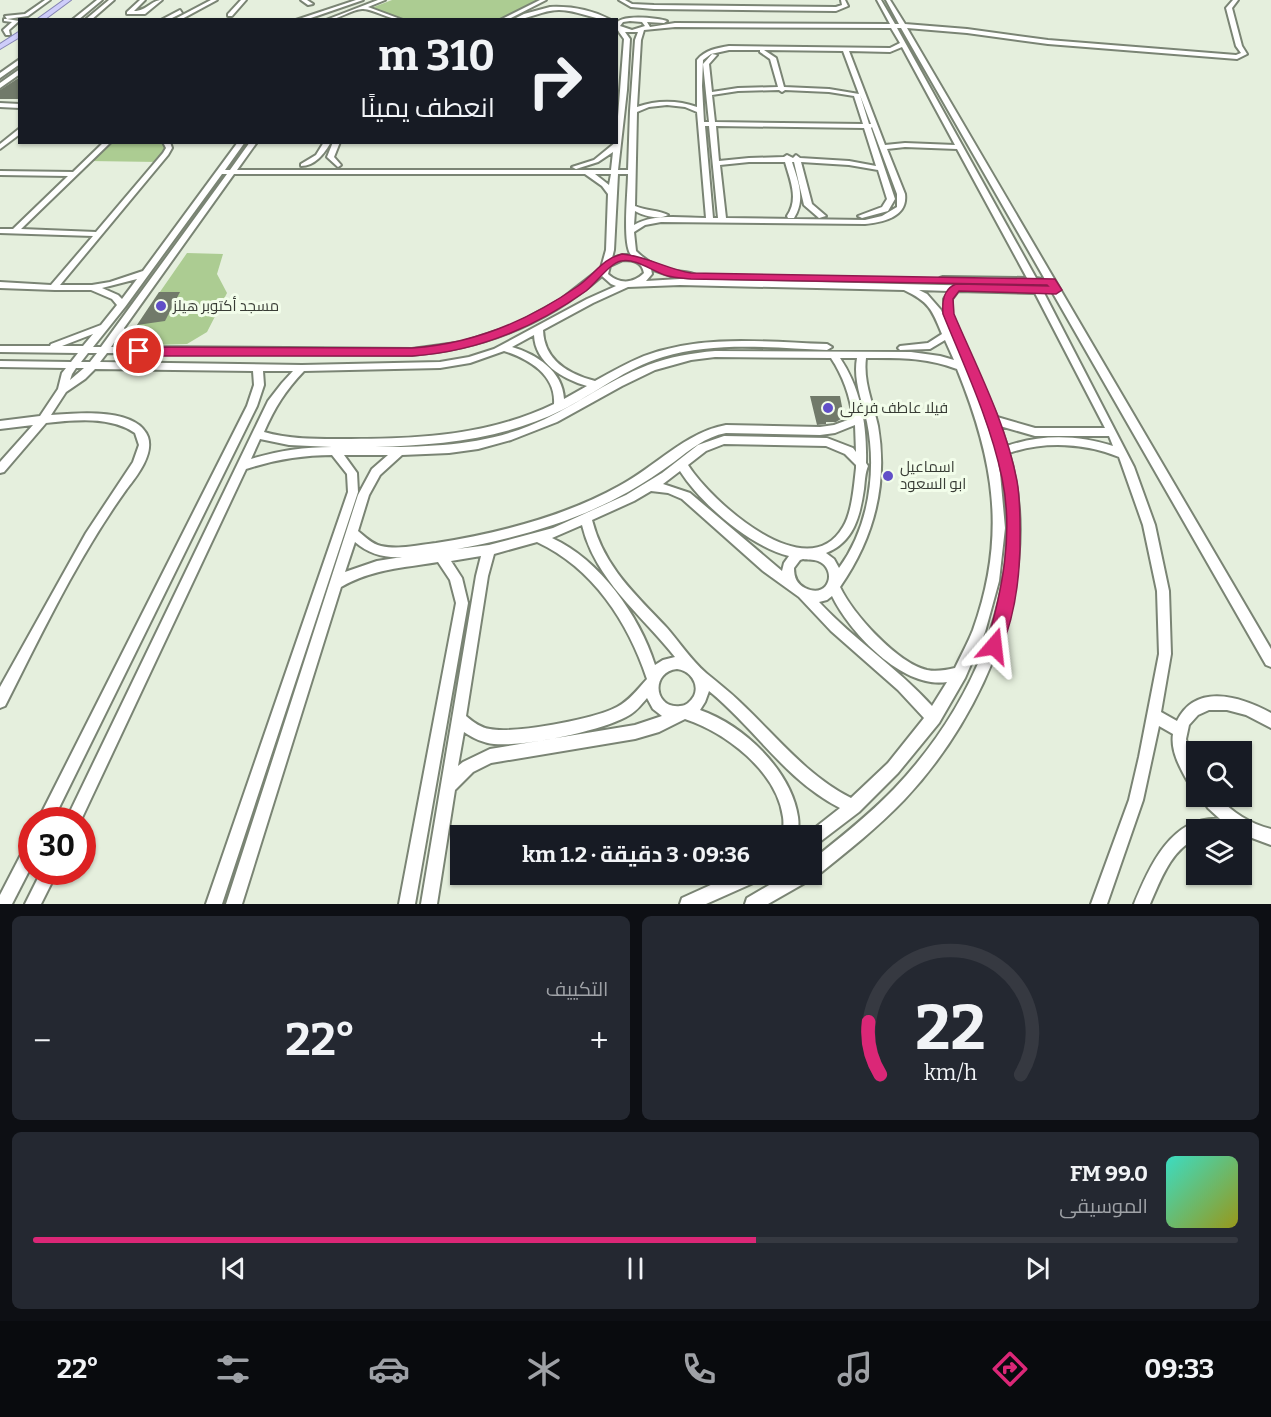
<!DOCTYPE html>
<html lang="ar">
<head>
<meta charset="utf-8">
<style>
  :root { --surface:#171b24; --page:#242831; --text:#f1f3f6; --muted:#9ea1a6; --line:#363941; --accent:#db2777 }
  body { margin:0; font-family:Bitter,Cairo,serif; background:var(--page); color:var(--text); direction:rtl; height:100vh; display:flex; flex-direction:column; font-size:22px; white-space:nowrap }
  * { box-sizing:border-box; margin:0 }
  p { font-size:20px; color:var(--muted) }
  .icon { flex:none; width:33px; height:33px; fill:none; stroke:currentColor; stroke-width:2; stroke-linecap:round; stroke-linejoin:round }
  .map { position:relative; height:904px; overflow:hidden; direction:ltr }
  .panel { display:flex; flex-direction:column; gap:12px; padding:12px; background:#0d0f14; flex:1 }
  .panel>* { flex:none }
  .guide { position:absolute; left:18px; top:18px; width:600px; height:126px; border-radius:0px; box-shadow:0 2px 4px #0004; direction:rtl; background:#171b24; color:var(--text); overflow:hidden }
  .buttons { position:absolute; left:1186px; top:741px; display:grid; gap:12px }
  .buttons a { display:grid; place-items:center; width:66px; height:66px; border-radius:0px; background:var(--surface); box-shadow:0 2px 4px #0004; font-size:30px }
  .speed { position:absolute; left:18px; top:807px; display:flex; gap:12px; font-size:30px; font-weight:700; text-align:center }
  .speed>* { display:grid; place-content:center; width:78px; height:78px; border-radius:50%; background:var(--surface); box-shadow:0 2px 4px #0004; line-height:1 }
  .speed .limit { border:9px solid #d22; background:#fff; color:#111 }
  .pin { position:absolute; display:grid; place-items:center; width:51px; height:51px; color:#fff; margin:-26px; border:3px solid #fff; border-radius:50%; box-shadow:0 2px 6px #0007 }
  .me { position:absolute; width:66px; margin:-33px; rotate:17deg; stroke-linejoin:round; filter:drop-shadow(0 0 4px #0008) }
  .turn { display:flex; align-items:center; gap:21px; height:126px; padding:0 24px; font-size:27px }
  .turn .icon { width:78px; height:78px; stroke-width:2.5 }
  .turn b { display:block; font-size:42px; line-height:51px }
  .big { font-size:45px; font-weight:700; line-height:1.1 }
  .panel .tile { flex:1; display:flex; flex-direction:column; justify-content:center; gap:9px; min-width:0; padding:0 21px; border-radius:9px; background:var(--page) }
  .panel .dial { align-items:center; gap:0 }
  .dial svg { height:156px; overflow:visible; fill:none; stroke:var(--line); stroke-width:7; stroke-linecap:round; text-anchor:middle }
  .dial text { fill:var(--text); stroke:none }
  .song { display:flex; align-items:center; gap:18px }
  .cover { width:72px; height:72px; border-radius:9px; background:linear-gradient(135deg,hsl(170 70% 55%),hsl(60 70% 35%)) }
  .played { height:6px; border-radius:3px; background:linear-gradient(90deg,var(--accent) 60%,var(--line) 60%) }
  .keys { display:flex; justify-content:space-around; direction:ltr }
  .heat { display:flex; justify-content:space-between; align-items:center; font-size:33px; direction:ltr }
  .panel .tiles { flex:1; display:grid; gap:12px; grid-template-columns:1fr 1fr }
  .tile:last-child { grid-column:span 2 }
  .trip { position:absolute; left:450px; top:825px; width:372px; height:60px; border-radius:0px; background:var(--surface); box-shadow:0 2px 4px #0004; font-weight:700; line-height:60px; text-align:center; direction:rtl }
  .dock { display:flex; height:96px; justify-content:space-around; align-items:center; background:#090b0e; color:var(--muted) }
  .dock .icon { width:42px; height:42px }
  .dock .active { color:var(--accent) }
  .dock b { font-size:27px; color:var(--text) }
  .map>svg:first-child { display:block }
  .green { fill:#accc92 }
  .building { fill:#717a6a }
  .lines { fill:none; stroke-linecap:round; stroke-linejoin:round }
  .minor-casing { stroke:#7a8474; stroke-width:4 }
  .major-casing { stroke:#8484b3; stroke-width:2 }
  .minor { fill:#fff; fill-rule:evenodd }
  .major { fill:#cecdfa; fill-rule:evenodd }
  .route { fill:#db2777; stroke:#8e194d; stroke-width:1.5 }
  .poi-dot { fill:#614fc8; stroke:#f2fdea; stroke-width:2 }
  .labels { text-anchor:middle; stroke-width:6; stroke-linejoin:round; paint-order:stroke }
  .poi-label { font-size:15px; fill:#383c35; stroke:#f2fdea; text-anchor:start }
</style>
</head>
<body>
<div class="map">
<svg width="1271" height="904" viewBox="0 0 1271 904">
  <rect width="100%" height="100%" fill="#e5efdd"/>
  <!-- green -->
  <g class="green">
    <path d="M392,0H542L500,19H394L366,10Z"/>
    <path d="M108,143H166L169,148L159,162L88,161Z"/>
    <path d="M187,253L223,254L217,274L227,293L207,332L187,344L154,345L137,325Z"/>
  </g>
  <!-- building -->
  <g class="building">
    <path d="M20,77V99H0V90Z"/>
    <path d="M159,292H180L165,321L137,325Z"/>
    <path d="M810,396H840L844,417L836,422H826V424L817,425Z"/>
  </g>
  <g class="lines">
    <defs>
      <g id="minor">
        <path d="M45,0H50L28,16L7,19L19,21L9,30L10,35H6L3,30L12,22L4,21V19H7L5,16L25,14Z"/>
        <path d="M97,0H102L78,20H72Z"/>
        <path d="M109,0H114L91,20H85Z"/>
        <path d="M140,0H145L134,11C147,11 151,0 162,0L145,14H127V12Z"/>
        <path d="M211,0H217L180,20H173Z"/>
        <path d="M241,0H246L232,16H228V14Z"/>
        <path d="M301,0H307L313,4L308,5Z"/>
        <path d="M356,0H363L305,20H296Z"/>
        <path d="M378,0H385L368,7L403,20C389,20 372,8 362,9C349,10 339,20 326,20Z"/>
        <path d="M540,0H546L507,20H500Z"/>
        <path d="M619,0H625L632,4L654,5L836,7L842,5L841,0H845L848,6L836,11L654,9L631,7Z"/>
        <path d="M877,0H881L895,24H899L886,0H890L905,24L967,29L1048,40L1236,55L1241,53L1236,46L1226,8L1233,0H1238L1232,8L1242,46L1247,54L1237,59L1048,44L967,33L907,28L1271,649V667L1266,665L901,28H897L1036,278L1042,279L1043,281L1039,284L1041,287L1047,290L1044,293L1134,467L1155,525L1169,591L1171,654L1161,712L1177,721C1196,682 1242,697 1271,713V728L1246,715L1227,710H1209L1198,715L1189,725L1186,739L1190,757L1197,770V791L1192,789C1183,773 1170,753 1173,734L1159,726L1143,800L1107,904H1091L1129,800L1139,757L1159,654L1157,591L1143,525L1119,457C1085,443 1044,441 1009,453C1044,574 987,712 904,800C877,828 848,851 818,875L811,876L810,880L768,904H745L747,898L788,874H812V860C840,838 869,815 894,789C972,707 1022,594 1004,479C995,421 967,368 944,314V299L949,291L919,290L927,294L941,310L975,390L996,452L1000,473L1005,528L999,581L985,632L965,678L939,723L898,773L859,812L817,844L812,846V836H806L807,834L840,808C784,779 756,729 709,691L705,702L700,710C743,725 791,770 798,817C799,823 798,829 799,836H783C783,829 784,823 783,817C777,771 725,732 685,719L659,732L635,739L491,763L473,772L455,790L437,904H421L476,576L481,556L451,561L462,578L468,603L415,904H399L456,603L450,580L438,562C403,568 372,569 341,587L242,904H226L358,495L372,469L388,455H344L357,473L358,492L222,904H206L348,492L347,474L332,455C302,455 274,460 246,469L81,820H66L252,434L268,401L282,383L293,371H263L264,385L257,406L53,820H38L247,406L254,385L253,371L95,369L85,379L66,392L51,415C76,413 137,407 148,437C154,455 136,477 126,490C78,557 42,633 5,706L0,708V687L86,533L133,462L139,445L135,433C110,416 75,420 46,423L4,472L0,473V462L33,425L0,429V421L40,416L58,389L62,373L66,368L0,367V361L71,362L78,353L0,352V346H50L51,344L101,325L117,305L112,299L91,290H55L0,288V282L51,285L93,236L0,233V229H13L68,176L0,175V171L73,172L104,142H111L21,229L96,232L163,153L166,148L163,142H170L172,148L168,155L60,285H92L110,282L143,271L238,142H245L225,170H230L250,142H257L237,170H611L613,152L598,162L576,169L572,167L594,160L616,142L624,39C622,36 617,30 616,26C615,13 659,18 667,21L664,23L647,22L650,27L675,23L890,24ZM630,21L642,22L645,26L632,30L620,26L623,22ZM675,27L891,28L900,43L890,48L729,46C717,48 705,50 697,60V107C677,100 657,100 637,107L641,40L644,30ZM625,32H638L635,40L630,111L628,170H618L627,90L630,39ZM902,47L955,145L905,143L885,145L849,51L890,52ZM729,50H760V52L770,59L778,87L738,88L712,92L709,64L717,55L712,54L703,64L709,122H704L702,86L703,60L711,54ZM764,50L843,51L859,94L829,89L784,87L776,58ZM779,90L782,92L785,90L829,92L854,96L863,124L715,122L712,95L738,91ZM860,95L871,124H869ZM667,105L685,107L697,112L706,218C684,218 654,213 634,225L635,211C644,216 659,220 668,215C659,210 646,211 635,206L637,112L649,107ZM705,126H709L718,218H713ZM716,126L864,128L876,166L849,161L800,158L796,155L793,158L787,155L784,157L749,158L719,161ZM872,127L897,194V207L882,216L865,220L726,218L720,165L749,162H785C790,180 799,199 787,216L788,218H794C806,199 798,181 792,162H794L804,205L819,218L826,216L812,204L801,162L849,165L878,170L887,199L882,207L858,216L862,218L888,211L895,199L871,128ZM905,147L957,149L1027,278L943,277L940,278V282L1030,284L1032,287L680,279L646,281L652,274L651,269C664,274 686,283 698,276C692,272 683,272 675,271C660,269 646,261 636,251L634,232L645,225L661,222L865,224C883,222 908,217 905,194L887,149ZM222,174H227L101,347H93L125,307ZM234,174H585L602,186L608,194L606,250L601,268L560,300L512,326L463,342L412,349L139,347L130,339L124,328ZM595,174H611L609,185ZM618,174H628C628,191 622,244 631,255H623L612,258L614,250ZM623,260C634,260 642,262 644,273C633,284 619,284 608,274L610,266ZM602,276L611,284L616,286L587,299L494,349L469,357L440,362L302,365L100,362L107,353L412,355C483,349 548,323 602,276ZM137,279L122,299L118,295L102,288ZM680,285L904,290C929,302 932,309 942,334L928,343L900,346L898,348L900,350L930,349L945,340L954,360L940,356L911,352L715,351C692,353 669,357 648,365C606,381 570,410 529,426C479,446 427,447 375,447C439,445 504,439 562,410C596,393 626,368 663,357C716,341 773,348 827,350L832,347L827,344C766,342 703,334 644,356C627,363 611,372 595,381C568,374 544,360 543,330L593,303L628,287ZM958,291L1035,293L1105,428H1035L997,417L952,314V299ZM93,334L83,346H62ZM534,335C535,363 563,379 587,386L564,399C563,371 536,354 512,347ZM119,336L127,347H111ZM504,351C529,359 556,375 554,404C490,435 421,439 351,439C322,439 292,440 264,432C275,407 285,391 304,371L440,368L470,363ZM88,353H97L90,362H81ZM715,357L831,358C843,376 850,396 853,418L834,425L820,427L726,425C686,432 655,467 619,486C563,517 499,533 436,543C418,545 399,550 381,546C372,544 365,537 358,531L369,495L380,475L402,455L449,453L478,449L511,440L557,422L622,386L655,370L691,360ZM840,358H857C853,380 862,401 867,422C877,471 869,527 839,568L834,559L826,553C854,542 860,516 864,489C865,481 865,473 868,466L866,463C867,425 861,389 840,358ZM866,358C901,358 924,357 957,369C994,460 1007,535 973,630C968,643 961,655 955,668C946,670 937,672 927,670C897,663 853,614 840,587C874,538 888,484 878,426C873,403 863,382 866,358ZM76,368H84L70,380L72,374ZM855,425L856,452L853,448L827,438L724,436L698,445L662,473L626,495L553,528L489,545L457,549C516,538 575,522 628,492C644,483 659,473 674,462C691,449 705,437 726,433L820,435L835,433ZM1000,426L1035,436H1109L1113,446C1079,435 1041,434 1007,446ZM260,439L289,445L332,447C304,447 277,451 251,459ZM724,444L826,446L845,454L856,465V468C854,485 852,513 843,527C807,589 711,501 688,465L706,451ZM680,471C702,505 750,546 789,556L784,563L782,571L690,493L663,484ZM651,491L668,493L682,499L763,571L799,597L831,631L898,690L924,718L888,763L851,798C806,775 777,737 741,703C730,692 718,683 706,673C691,660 680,643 667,628C635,594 604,567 592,520L634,501ZM582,525C595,580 641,614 675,657L663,660L655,665C639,615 600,560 552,538ZM355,542C369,554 384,558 402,557L377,561L345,572ZM537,542C593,568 628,622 647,679C638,689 629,701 617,707C595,719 514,734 490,729C481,728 473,722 466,716L488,576L494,554ZM803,559C807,560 813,559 818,561C838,569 829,600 805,588C797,584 794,578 794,568L800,560ZM832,596C850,633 903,689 947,682L932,706C898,668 854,640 819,602L827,600ZM677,669C689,670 700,683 694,696C691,701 686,706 680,706C654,709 650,672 677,669ZM647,698L653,709L662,716L635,725L490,749L463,762L458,766L464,732C473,738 483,743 494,744C524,747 600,731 626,717C635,713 641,705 647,698Z"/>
        <path d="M550,7C571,6 592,10 611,20C594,20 577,10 559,10C542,10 528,20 512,20L524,14Z"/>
        <path d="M180,10L182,13L168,20H161Z"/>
        <path d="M20,59V64L0,78V73Z"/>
        <path d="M20,69V74L0,88V83Z"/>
        <path d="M0,103L20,104V108L0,107Z"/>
        <path d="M20,128V134L0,149V144Z"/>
        <path d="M324,142H331C324,154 315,166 301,166V164L316,155Z"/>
        <path d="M333,142H340L334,157L341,165L338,167L327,157Z"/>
        <path d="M1200,796H1217C1232,812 1250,824 1271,829V845L1244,835L1242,836V830H1197V838C1171,850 1161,879 1150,904H1134C1150,866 1171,816 1220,819L1208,808Z"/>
        <path d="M32,841V865L12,904H0V895L27,843Z"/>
        <path d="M41,872H57L41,904H25Z"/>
        <path d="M735,874H762L760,880L706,904H680L682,898Z"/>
      </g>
      <g id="major">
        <path d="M64,0H71L44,20H36Z"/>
        <path d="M20,31V37L0,49V44Z"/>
      </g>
    </defs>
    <!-- minor casing -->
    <use href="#minor" class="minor-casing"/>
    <!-- major casing -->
    <use href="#major" class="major-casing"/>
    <!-- minor -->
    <use href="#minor" class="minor"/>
    <!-- major -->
    <use href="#major" class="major"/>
  </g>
  <!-- route -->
  <path class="route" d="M622,254C646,256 667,269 691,273L1055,279L1062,290L1056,294L959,291L953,299L954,314C977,368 1006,423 1017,481C1021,503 1020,526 1020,549C1019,583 1014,619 1000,651L994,654L988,651L986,646C1002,592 1014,534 1002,478C990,421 965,368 943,314C942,302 943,289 956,284L1048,286L1047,285L691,279C684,278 676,278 668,276C653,272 637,258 621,261C610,263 596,283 586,291C534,328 475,352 412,356H139L133,351L139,347L412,348C473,344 528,321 578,286C595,274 602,259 622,254Z"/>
  <!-- markers -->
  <g class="poi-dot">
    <circle cx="161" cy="306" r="6"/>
    <circle cx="828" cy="408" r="6"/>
    <circle cx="888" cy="476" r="6"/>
  </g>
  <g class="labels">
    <!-- poi labels -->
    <g class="poi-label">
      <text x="173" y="311">مسجد أكتوبر هيلز</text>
      <text x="840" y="413">فيلا عاطف فرغلى</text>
      <text x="900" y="472">اسماعيل<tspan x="900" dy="17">ابو السعود</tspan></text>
    </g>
  </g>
</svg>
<div class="buttons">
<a><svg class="icon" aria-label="search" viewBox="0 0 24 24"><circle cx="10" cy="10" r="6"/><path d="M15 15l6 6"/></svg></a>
<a><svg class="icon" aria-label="layers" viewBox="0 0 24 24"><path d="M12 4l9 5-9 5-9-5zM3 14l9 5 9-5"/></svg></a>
</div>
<div class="speed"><div class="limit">30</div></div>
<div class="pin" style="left:139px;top:351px;background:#d93025"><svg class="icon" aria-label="arrive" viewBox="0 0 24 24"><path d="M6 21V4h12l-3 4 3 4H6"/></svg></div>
<svg class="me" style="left:994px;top:646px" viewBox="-20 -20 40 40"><path d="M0-17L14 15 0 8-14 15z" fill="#db2777" stroke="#fff" stroke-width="4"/></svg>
<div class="trip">09:36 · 3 دقيقة · 1.2 km</div>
<div class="guide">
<div class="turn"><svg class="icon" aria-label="right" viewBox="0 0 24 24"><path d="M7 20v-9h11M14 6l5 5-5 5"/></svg><div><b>310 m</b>انعطف يمينًا</div></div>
</div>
</div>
<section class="panel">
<div class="tiles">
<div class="tile dial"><svg viewBox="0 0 100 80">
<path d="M14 69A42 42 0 1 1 86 69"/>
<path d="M14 69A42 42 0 0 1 8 42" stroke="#db2777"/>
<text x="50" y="56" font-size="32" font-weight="700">22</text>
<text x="50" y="72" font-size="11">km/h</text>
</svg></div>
<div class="tile"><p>التكييف</p>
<div class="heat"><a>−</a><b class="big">22°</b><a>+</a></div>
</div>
<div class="tile">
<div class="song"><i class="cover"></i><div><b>99.0 FM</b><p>الموسيقى</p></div></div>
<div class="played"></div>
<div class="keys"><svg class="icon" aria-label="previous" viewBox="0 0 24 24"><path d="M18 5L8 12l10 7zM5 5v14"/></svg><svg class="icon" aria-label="pause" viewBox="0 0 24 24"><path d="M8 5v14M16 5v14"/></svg><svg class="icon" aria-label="next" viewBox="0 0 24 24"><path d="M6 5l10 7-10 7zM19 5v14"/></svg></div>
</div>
</div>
</section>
<nav class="dock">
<b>09:33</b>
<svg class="icon active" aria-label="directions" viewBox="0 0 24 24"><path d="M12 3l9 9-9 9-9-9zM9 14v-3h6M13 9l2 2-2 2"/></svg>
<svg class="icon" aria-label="music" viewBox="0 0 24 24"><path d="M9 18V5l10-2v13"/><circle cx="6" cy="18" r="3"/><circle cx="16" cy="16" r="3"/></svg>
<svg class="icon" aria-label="phone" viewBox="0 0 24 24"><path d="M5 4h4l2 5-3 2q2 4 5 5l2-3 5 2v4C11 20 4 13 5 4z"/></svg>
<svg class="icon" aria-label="climate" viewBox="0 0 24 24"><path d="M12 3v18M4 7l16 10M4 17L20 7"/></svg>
<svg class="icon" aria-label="car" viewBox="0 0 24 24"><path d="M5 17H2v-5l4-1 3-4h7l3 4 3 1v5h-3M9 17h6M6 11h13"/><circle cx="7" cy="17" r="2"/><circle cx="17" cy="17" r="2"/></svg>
<svg class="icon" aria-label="filters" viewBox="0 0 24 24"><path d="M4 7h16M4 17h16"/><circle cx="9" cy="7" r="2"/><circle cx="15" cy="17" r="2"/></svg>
<b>22°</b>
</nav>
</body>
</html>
